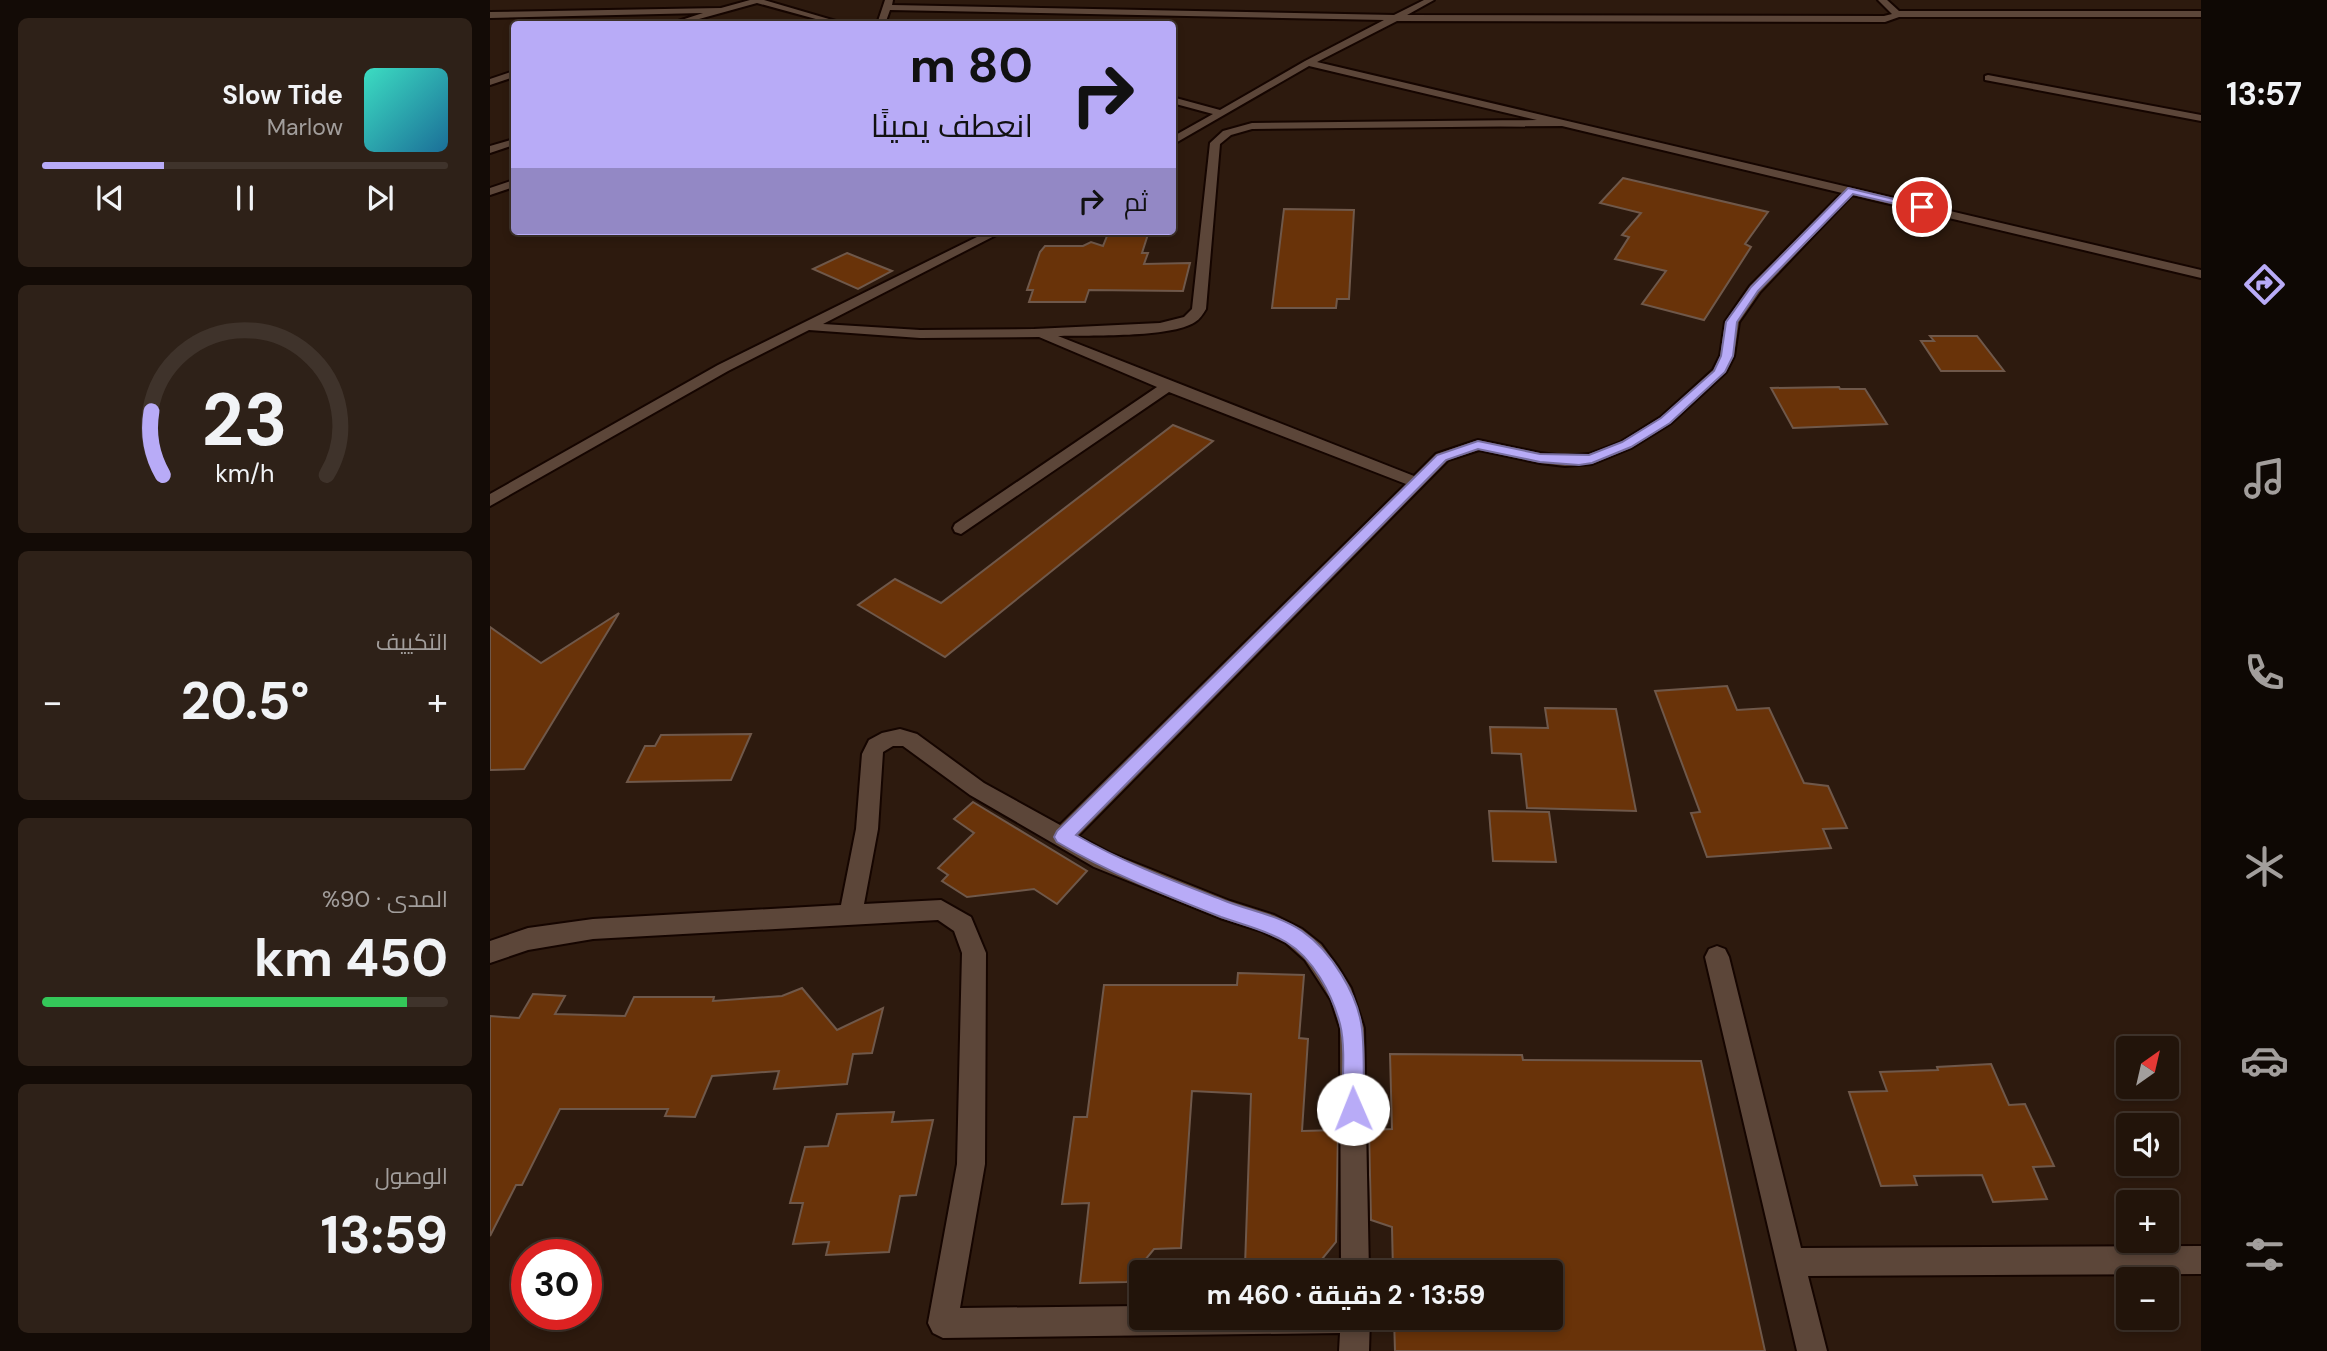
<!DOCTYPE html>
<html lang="ar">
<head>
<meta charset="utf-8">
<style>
  :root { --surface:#22140a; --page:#2e2118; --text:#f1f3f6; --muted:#a29e9c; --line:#3f332b; --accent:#b8abf7 }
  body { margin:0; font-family:"DM Sans",Cairo,sans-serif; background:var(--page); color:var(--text); direction:rtl; height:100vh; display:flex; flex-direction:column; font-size:26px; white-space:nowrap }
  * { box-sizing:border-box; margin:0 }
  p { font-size:23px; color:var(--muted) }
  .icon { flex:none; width:38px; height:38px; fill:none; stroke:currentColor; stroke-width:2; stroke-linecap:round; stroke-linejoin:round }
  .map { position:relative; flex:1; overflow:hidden; direction:ltr }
  .panel { display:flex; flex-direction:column; gap:18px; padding:18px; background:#130b06; width:490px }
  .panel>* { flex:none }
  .top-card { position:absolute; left:21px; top:21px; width:665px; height:214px; border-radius:7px; box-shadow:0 4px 10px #0003,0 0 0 2px var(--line); direction:rtl; background:#b8abf7; color:#111; overflow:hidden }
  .needle { width:46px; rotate:34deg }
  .tools { position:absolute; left:1626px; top:1036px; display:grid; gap:14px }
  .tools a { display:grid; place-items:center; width:63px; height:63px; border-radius:7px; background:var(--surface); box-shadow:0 4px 10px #0003,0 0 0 2px var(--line); font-size:35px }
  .speed { position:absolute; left:21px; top:1239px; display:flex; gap:14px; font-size:35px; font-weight:700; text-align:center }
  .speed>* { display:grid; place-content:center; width:91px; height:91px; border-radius:50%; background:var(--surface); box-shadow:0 4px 10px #0003,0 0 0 2px var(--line); line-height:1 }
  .speed .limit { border:10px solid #d22; background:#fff; color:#111 }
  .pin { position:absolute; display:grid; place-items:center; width:60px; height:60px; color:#fff; margin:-30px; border:4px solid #fff; border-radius:50%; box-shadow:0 2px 7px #0007 }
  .me { position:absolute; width:77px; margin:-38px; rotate:359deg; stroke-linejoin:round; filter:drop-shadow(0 0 5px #0008) }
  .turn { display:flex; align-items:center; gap:24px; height:147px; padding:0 28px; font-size:32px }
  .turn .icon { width:91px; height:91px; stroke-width:2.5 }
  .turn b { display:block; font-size:49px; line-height:60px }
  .then { display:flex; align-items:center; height:66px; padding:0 28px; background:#0003; gap:14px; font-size:26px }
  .big { font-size:52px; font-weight:700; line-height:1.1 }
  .panel .widget { flex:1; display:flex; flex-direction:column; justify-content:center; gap:10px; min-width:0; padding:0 24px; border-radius:10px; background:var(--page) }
  .panel .dial { align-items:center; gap:0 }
  .dial svg { height:182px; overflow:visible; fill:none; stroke:var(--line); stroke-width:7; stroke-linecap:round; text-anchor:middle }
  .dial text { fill:var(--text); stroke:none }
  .song { display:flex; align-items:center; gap:21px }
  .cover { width:84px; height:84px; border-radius:10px; background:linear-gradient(135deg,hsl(170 70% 55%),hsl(200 70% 35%)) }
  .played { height:7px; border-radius:4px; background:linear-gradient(90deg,var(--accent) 30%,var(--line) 30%) }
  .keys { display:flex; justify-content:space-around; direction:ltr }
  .heat { display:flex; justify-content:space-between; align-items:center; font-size:38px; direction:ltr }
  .charge { height:10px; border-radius:5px; background:linear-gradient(90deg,#34c759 90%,var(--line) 0) }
  .trip { position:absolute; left:639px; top:1260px; width:434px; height:70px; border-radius:7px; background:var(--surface); box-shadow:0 4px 10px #0003,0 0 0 2px var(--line); font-weight:700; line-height:70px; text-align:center; direction:rtl }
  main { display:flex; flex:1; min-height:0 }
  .tab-bar { display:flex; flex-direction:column; width:126px; justify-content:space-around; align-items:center; background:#0e0804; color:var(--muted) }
  .tab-bar .icon { width:49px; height:49px }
  .tab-bar .current { color:var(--accent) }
  .tab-bar b { font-size:32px; color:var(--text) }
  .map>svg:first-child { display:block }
  .building { fill:#693309; stroke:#6f584a; stroke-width:2 }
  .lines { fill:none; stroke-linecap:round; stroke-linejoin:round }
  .minor-casing { stroke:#150500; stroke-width:4 }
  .minor { fill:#5c4639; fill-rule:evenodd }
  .route { fill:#b8abf7; stroke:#786fa1; stroke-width:2 }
</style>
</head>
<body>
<main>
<nav class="tab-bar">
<b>13:57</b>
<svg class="icon current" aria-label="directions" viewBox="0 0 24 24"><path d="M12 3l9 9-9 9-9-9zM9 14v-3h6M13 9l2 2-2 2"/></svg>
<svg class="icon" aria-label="music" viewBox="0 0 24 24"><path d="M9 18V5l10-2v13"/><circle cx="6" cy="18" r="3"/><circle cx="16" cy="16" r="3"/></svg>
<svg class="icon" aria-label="phone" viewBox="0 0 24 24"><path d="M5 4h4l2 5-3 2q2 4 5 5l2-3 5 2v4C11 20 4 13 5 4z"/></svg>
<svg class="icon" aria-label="climate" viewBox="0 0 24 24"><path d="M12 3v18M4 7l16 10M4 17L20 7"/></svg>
<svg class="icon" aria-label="car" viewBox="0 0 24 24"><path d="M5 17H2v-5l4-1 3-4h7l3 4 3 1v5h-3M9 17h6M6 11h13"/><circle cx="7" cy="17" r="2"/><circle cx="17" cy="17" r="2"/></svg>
<svg class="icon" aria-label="filters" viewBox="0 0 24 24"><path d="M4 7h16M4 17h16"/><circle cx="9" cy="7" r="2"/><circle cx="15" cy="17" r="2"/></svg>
</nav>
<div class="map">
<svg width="1711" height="1351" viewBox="0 0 1711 1351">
  <rect width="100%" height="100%" fill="#2d1a0e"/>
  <!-- building -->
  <g class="building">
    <path d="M1133,178L1278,212L1255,244L1261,247L1214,320L1152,304L1176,271L1125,259L1139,237L1132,235L1151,213L1110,203Z"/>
    <path d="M794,209L864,210L859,299H847L846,308H782Z"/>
    <path d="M619,231H659L652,253H658L654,264L700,263L693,291L599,290L595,302H539L543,290H537L550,252L555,246H593L601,242L613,246Z"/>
    <path d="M357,253L402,271L368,289L323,269Z"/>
    <path d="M1440,336H1487L1514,371H1451L1431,341H1444Z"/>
    <path d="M1349,387L1350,389H1375L1397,424L1303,428L1281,388Z"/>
    <path d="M683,425L723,441L455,657L368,605L405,579L451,603Z"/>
    <path d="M129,613L34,769L0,770V627L51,663Z"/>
    <path d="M1237,686L1247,710L1279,708L1314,783L1338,786L1357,828L1333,829L1341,848L1217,857L1201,813L1210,812L1165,691Z"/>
    <path d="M1055,708L1126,709L1146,811L1037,808L1031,754L1002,753L1000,727L1058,728Z"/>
    <path d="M261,734L241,780L137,782L155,746H165L171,735Z"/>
    <path d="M483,802L597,871L567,904L544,889L477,897L452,881L458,875L448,868L484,833L464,819Z"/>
    <path d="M999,811L1059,812L1066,862L1003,861Z"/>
    <path d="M748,973L814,975L809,1038L818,1039L812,1131L848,1130L846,1242L828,1264L755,1266L761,1094L702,1091L691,1248L664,1249L637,1282L590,1283L599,1203L572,1204L584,1117H597L614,985H747Z"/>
    <path d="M312,988L347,1030L393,1008L382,1053L363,1054L357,1084L284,1089L289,1071L222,1076L205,1117L175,1116L178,1109H70L32,1185H26L0,1236V1016L29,1018L43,994L75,996L65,1014L135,1016L144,997H224L223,1001L292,996Z"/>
    <path d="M900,1054L1032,1055L1033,1060L1211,1061L1275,1351H905L904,1318H1060V1272H903L902,1227L881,1220L879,1130L902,1129Z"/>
    <path d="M1501,1064L1519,1105L1535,1104L1564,1166L1543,1167L1557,1199L1503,1202L1492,1175L1424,1176L1427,1185L1391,1186L1359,1092L1397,1091L1390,1072L1448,1070L1447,1067Z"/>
    <path d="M404,1112L402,1122L443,1120L426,1195L410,1196L399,1252L336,1255L339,1242L303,1244L313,1203H300L315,1147L338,1146L347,1114Z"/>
  </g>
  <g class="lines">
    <defs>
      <g id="minor">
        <path d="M260,0H274L356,24H344L267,3L191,24H179L213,13L0,18V12L231,8Z"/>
        <path d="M395,0H403L402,5L904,15L934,0H944L917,15L1394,16L1402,14L1388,0H1397L1409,11H1711V17H1409L1395,22L907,21L827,62L1711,270V278L1362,195L1270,292L1249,322L1244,356L1236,372L1181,423L1141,448L1102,464L1075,466L1050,463L989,450L958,460L588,836L620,853L740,901L784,915L812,929L831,944L848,967L861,988L874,1028L879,1272H851L850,1028L841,1000L830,983L815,960L796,943L771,931L730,918L604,867L480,795L413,746H403L393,752L388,829L374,904L451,900L481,917L496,953L495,1164L470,1308L651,1306V1318H880L879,1351H849L850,1333L453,1338L443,1333L438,1323L467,1164L472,953L464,931L448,920L103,939L38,950L0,963V941L38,928L103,919L351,905L366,829L372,754L379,740L392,733L410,729L427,734L494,783L570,825L916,484L679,392L471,534L465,532L463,528L465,524L667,387L549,337L430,338L319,330L238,371L0,506V494L228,365L499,231H514L333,324L430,330L544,329L670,323L694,317L702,309L720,143L733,131L762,123L1047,120L819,66L682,145V137L723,114L682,103V97L730,110L815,61L894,20L400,10L395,24H387ZM1072,126L1352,193L1260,286L1235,322L1230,356L1223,370L1171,417L1131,442L1099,454L1075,456L1050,453L988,440L946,454L924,476L568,336C599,335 681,338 705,322C710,319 713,314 716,309L730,144L741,135L762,129Z"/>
        <path d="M24,71V77L0,85V79Z"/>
        <path d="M1498,75L1711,115V121L1495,80V76Z"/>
        <path d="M24,139V145L0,153V146Z"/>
        <path d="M24,180V187L0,195V188Z"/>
        <path d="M1227,946L1235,949L1239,957L1311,1248L1711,1246V1274L1318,1276L1337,1351H1307L1215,957L1219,949Z"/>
      </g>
    </defs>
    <!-- minor casing -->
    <use href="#minor" class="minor-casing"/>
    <!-- minor -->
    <use href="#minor" class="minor"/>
  </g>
  <!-- route -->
  <path class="route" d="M1358,188L1437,207L1432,210L1363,194L1268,291L1247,322L1243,356L1235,372L1180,423L1141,447L1102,463L1089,465L1050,462L988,449L956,460L586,835C634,863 686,882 738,902C762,911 790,916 812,931C841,951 868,994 872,1029C875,1055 873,1083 874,1109L870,1117L863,1120L855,1117L852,1109C852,1085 856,1048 850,1024C842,994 823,958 796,942C776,930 753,925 731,917C675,895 619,873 567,842L564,837L567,831L947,455L988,441L1050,454L1099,455L1132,442L1171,418L1224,371L1231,356L1236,322L1261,287Z"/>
</svg>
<div class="tools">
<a><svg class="needle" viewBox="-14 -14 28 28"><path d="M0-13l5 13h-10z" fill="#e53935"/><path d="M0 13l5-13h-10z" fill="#a29e9c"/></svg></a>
<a><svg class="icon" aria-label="sound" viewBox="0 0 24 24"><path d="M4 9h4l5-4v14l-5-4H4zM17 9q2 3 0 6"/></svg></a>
<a>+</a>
<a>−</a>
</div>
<div class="speed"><div class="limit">30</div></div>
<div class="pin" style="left:1432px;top:207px;background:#d93025"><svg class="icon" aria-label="arrive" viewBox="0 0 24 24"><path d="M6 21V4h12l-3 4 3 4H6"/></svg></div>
<svg class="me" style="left:863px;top:1109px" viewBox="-20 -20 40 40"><circle r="19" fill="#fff"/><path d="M0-13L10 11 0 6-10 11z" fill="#b8abf7"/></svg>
<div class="trip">13:59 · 2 دقيقة · 460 m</div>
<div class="top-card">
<div class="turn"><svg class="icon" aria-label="right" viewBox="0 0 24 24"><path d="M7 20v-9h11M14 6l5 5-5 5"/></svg><div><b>80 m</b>انعطف يمينًا</div></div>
<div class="then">ثم<svg class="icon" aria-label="right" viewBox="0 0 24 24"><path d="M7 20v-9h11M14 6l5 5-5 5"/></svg></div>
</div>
</div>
<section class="panel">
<div class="widget">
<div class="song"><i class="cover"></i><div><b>Slow Tide</b><p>Marlow</p></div></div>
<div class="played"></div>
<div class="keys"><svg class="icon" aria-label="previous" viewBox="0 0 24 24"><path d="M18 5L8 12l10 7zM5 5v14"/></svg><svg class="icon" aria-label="pause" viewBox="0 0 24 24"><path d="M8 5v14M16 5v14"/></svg><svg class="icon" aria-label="next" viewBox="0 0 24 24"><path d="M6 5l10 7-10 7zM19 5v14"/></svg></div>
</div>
<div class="widget dial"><svg viewBox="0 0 100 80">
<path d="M14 69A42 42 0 1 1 86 69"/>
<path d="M14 69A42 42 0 0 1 9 41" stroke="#b8abf7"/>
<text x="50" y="56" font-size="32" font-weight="700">23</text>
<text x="50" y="72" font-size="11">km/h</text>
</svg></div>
<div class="widget"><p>التكييف</p>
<div class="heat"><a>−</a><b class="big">20.5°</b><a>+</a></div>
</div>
<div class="widget"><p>المدى · 90%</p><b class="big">450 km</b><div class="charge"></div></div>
<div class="widget"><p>الوصول</p><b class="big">13:59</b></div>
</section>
</main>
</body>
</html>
